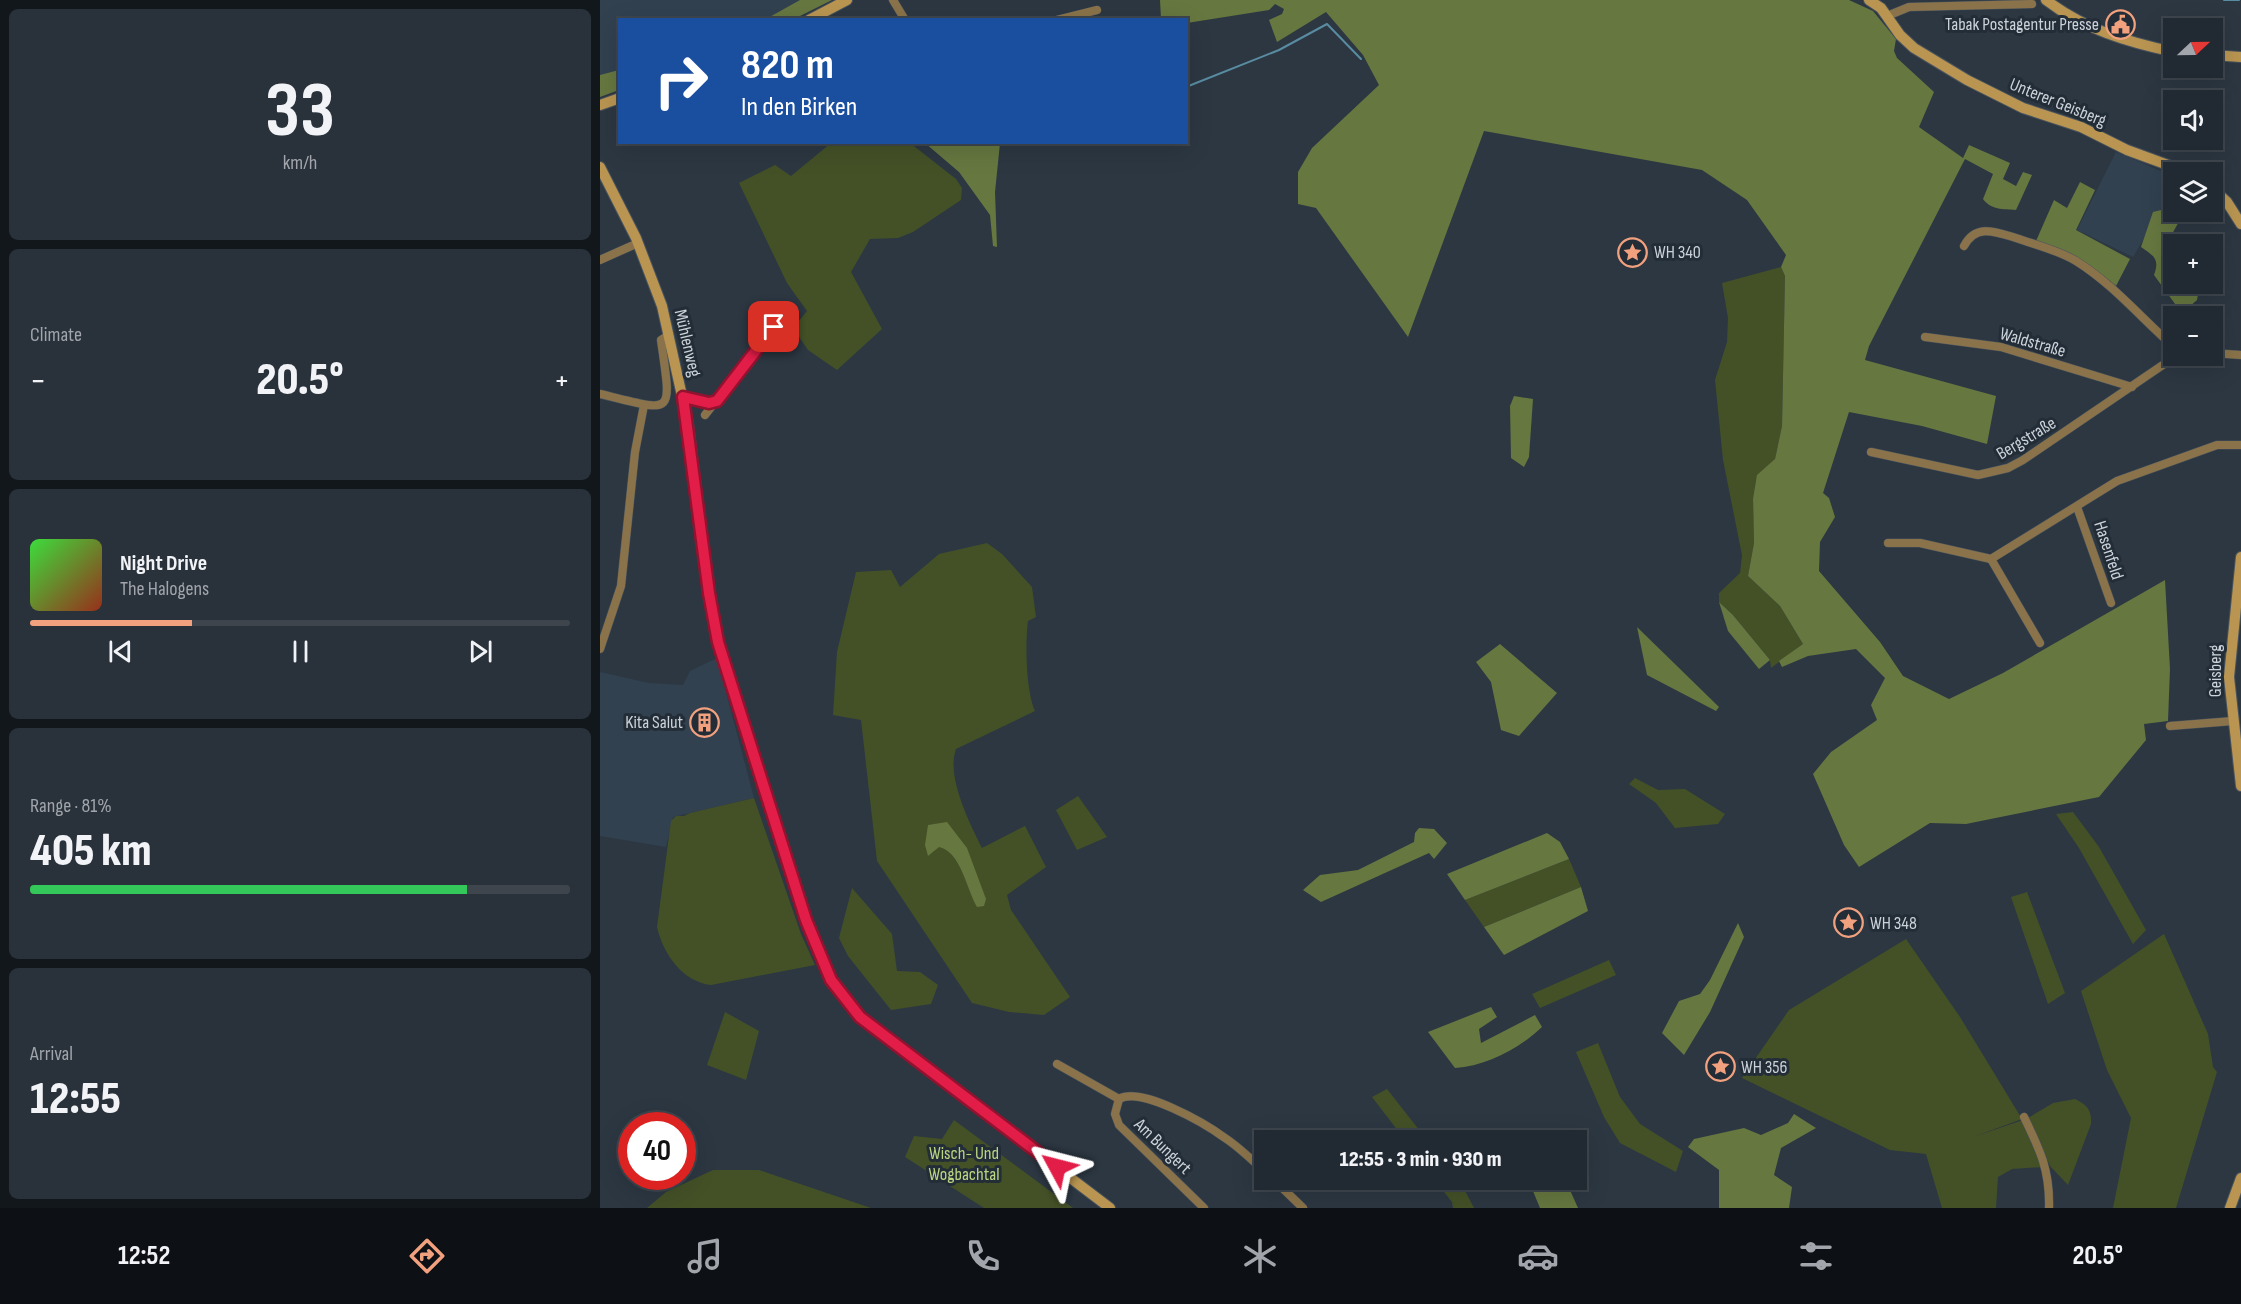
<!DOCTYPE html>
<html lang="en">
<head>
<meta charset="utf-8">
<style>
  :root { --surface:#212932; --page:#29313a; --text:#f1f3f6; --muted:#a2a6ac; --line:#3e454d; --accent:#f2a17e }
  body { margin:0; font-family:"Sofia Sans Condensed",sans-serif; background:var(--page); color:var(--text); height:100vh; display:flex; flex-direction:column; font-size:22px; white-space:nowrap }
  * { box-sizing:border-box; margin:0 }
  p { font-size:20px; color:var(--muted) }
  .icon { flex:none; width:33px; height:33px; fill:none; stroke:currentColor; stroke-width:2; stroke-linecap:round; stroke-linejoin:round }
  .map { position:relative; flex:1; overflow:hidden }
  .drawer { display:flex; flex-direction:column; gap:9px; padding:9px; background:#12171c; width:600px }
  .drawer>* { flex:none }
  .banner { position:absolute; left:18px; top:18px; width:570px; height:126px; border-radius:0px; box-shadow:0 6px 24px #0002,0 0 0 2px var(--line); background:#1a4fa0; color:#fff; overflow:hidden }
  .needle { width:39px; rotate:68deg }
  .controls { position:absolute; left:1563px; top:18px; display:grid; gap:12px }
  .controls a { display:grid; place-items:center; width:60px; height:60px; border-radius:0px; background:var(--surface); box-shadow:0 6px 24px #0002,0 0 0 2px var(--line); font-size:30px }
  .speed { position:absolute; left:18px; top:1112px; display:flex; gap:12px; font-size:30px; font-weight:700; text-align:center }
  .speed>* { display:grid; place-content:center; width:78px; height:78px; border-radius:50%; background:var(--surface); box-shadow:0 6px 24px #0002,0 0 0 2px var(--line); line-height:1 }
  .speed .limit { border:9px solid #d22; background:#fff; color:#111 }
  .pin { position:absolute; display:grid; place-items:center; width:51px; height:51px; color:#fff; margin:-26px; border-radius:12px; box-shadow:0 3px 9px #0006 }
  .me { position:absolute; width:66px; margin:-33px; rotate:308deg; stroke-linejoin:round; filter:drop-shadow(0 0 4px #0008) }
  .turn { display:flex; align-items:center; gap:21px; height:126px; padding:0 24px; font-size:27px }
  .turn .icon { width:78px; height:78px; stroke-width:2.5 }
  .turn b { display:block; font-size:42px; line-height:51px }
  .big { font-size:45px; font-weight:800; line-height:1.1 }
  .drawer .card { flex:1; display:flex; flex-direction:column; justify-content:center; gap:9px; min-width:0; padding:0 21px; border-radius:9px; background:var(--page) }
  .drawer .dial { align-items:center; gap:0 }
  .dial b { font-size:78px; line-height:1 }
  .song { display:flex; align-items:center; gap:18px }
  .cover { width:72px; height:72px; border-radius:9px; background:linear-gradient(135deg,hsl(120 70% 55%),hsl(10 70% 35%)) }
  .played { height:6px; border-radius:3px; background:linear-gradient(90deg,var(--accent) 30%,var(--line) 30%) }
  .keys { display:flex; justify-content:space-around; direction:ltr }
  .heat { display:flex; justify-content:space-between; align-items:center; font-size:33px; direction:ltr }
  .charge { height:9px; border-radius:4px; background:linear-gradient(90deg,#34c759 81%,var(--line) 0) }
  .trip { position:absolute; left:654px; top:1130px; width:333px; height:60px; border-radius:0px; background:var(--surface); box-shadow:0 6px 24px #0002,0 0 0 2px var(--line); font-weight:800; line-height:60px; text-align:center }
  .dock { display:flex; height:96px; justify-content:space-around; align-items:center; background:#0d1014; color:var(--muted) }
  .dock .icon { width:42px; height:42px }
  .dock .on { color:var(--accent) }
  .dock b { font-size:27px; color:var(--text) }
  main { display:flex; flex:1; min-height:0 }
  .map>svg:first-child { display:block }
  .built { fill:#314150 }
  .green { fill:#445127 }
  .forest { fill:#667740 }
  .lines { fill:none; stroke-linecap:round; stroke-linejoin:round }
  .stream { stroke:#598ba1; stroke-width:2 }
  .street-casing { stroke:#49535d; stroke-width:9 }
  .secondary-casing { stroke:#49535d; stroke-width:12 }
  .street { stroke:#8a734a; stroke-width:8 }
  .secondary { stroke:#b99551; stroke-width:10 }
  .route-casing { stroke:#92132f; stroke-width:15 }
  .route { stroke:#e11d48; stroke-width:10 }
  .labels { text-anchor:middle; stroke-width:6; stroke-linejoin:round; paint-order:stroke }
  .poi-label { font-size:18px; fill:#ccd2d9; stroke:#232d37; text-anchor:start }
  .street-label { font-size:18px; fill:#ccd2d9; stroke:#232d37 }
  .park-label { font-size:18px; fill:#bbd683; stroke:#232d37 }
</style>
</head>
<body>
<main>
<section class="drawer">
<div class="card dial"><b>33</b><p>km/h</p></div>
<div class="card"><p>Climate</p>
<div class="heat"><a>−</a><b class="big">20.5°</b><a>+</a></div>
</div>
<div class="card">
<div class="song"><i class="cover"></i><div><b>Night Drive</b><p>The Halogens</p></div></div>
<div class="played"></div>
<div class="keys"><svg class="icon" aria-label="previous" viewBox="0 0 24 24"><path d="M18 5L8 12l10 7zM5 5v14"/></svg><svg class="icon" aria-label="pause" viewBox="0 0 24 24"><path d="M8 5v14M16 5v14"/></svg><svg class="icon" aria-label="next" viewBox="0 0 24 24"><path d="M6 5l10 7-10 7zM19 5v14"/></svg></div>
</div>
<div class="card"><p>Range · 81%</p><b class="big">405 km</b><div class="charge"></div></div>
<div class="card"><p>Arrival</p><b class="big">12:55</b></div>
</section>
<div class="map">
<svg width="1641" height="1208" viewBox="0 0 1641 1208">
  <rect width="100%" height="100%" fill="#2c3742"/>
  <!-- built -->
  <g class="built">
    <path d="M0,0H232L194,19L20,20L19,90L0,97Z"/>
    <path d="M1516,152L1573,176V188L1533,257L1477,230Z"/>
    <path d="M117,658L154,798L73,817L66,847L0,836V672L49,683L83,685L90,671Z"/>
  </g>
  <!-- green -->
  <g class="green">
    <path d="M231,143H310L356,179L362,188L361,200L313,232L298,238L270,239L251,272L282,329L237,370L208,350L193,328L207,311L187,283L139,183L175,165L191,176Z"/>
    <path d="M1181,267L1185,276L1182,426L1175,459L1153,499L1154,543L1148,576L1180,606L1203,644L1171,668L1170,660L1133,615L1119,602V593L1140,573L1142,555L1123,460L1115,380L1127,342L1128,318L1122,283Z"/>
    <path d="M387,543L402,554L432,587L436,617L428,621C425,643 426,691 435,711L356,749C346,776 369,822 382,848L425,826L446,867L407,895L411,910L470,997L444,1015L409,1012L372,1003L277,861L261,720L233,715L237,652L256,572L291,570L300,587L339,554Z"/>
    <path d="M1035,778L1058,790L1085,789L1125,814L1118,824L1075,828L1056,803L1029,784Z"/>
    <path d="M478,796L507,837L477,850L456,810Z"/>
    <path d="M154,798L201,934L215,965L111,985C83,982 63,954 57,927L71,821L76,816H84L90,813Z"/>
    <path d="M1473,812L1499,847L1546,930L1533,944L1479,848L1456,814Z"/>
    <path d="M969,859L981,887L884,927L865,900Z"/>
    <path d="M252,888L292,934L297,971L320,972L338,985L331,1004L291,1010L248,956L239,938Z"/>
    <path d="M1427,892L1465,993L1448,1004L1411,897Z"/>
    <path d="M1564,934L1608,1034L1613,1067L1617,1072L1576,1208H1513L1531,1118L1507,1070L1481,991Z"/>
    <path d="M1306,939L1360,1017L1422,1119L1373,1137L1423,1120L1443,1167L1412,1169L1398,1177L1396,1208H1342L1326,1154L1290,1150L1142,1078L1189,1010Z"/>
    <path d="M1009,960L1016,975L940,1008L932,994Z"/>
    <path d="M125,1012L159,1031L146,1080L107,1065Z"/>
    <path d="M998,1043L1020,1097L1040,1124L1083,1151L1076,1172L1020,1143L1004,1117L976,1052Z"/>
    <path d="M787,1089L827,1140H805L772,1097Z"/>
    <path d="M1475,1099C1487,1105 1492,1110 1491,1124L1468,1185L1450,1166L1428,1118L1453,1103Z"/>
    <path d="M354,1120L473,1208H384L305,1157L314,1136L342,1139Z"/>
    <path d="M113,1170H159L271,1208H47L66,1192Z"/>
    <path d="M834,1179H859L874,1208H853L852,1202Z"/>
  </g>
  <!-- forest -->
  <g class="forest">
    <path d="M200,0H232L194,19H166Z"/>
    <path d="M560,0H1249L1273,11L1296,39L1294,51L1297,58L1334,92L1319,127L1363,158L1369,145L1410,163L1403,179L1416,186L1423,172L1432,175L1416,210C1403,209 1391,210 1383,199L1393,174L1365,159L1269,346L1265,360L1396,396L1387,444L1322,426L1249,412L1223,493L1229,498L1235,517L1220,542L1219,571L1280,642L1303,676L1349,699L1403,673L1565,580L1570,669L1568,721L1544,724L1546,740L1499,797L1366,824L1330,823L1259,867L1244,845L1213,774L1231,752L1277,720L1271,705L1285,678L1256,649L1208,656L1182,667L1179,661L1203,644L1180,606L1148,576L1154,543L1153,499L1157,475L1175,459L1182,426L1185,276L1181,267L1186,255L1147,200L1102,170L884,131L808,337L716,208L698,204V172L712,148L779,85L763,55L726,12L677,42L669,20L682,14L684,9L675,4L669,10L587,23L586,20L561,19Z"/>
    <path d="M19,70V90L0,97V75Z"/>
    <path d="M325,143H400L395,192L397,247L393,246L390,215L359,172Z"/>
    <path d="M1480,182L1495,190L1476,230L1530,259L1516,286C1491,265 1467,252 1436,241L1454,200L1467,208Z"/>
    <path d="M1565,209L1581,218L1567,243L1573,254L1574,284H1600L1597,300L1589,307L1578,308L1554,275C1560,259 1554,256 1541,247L1553,212Z"/>
    <circle cx="1032" cy="252" r="12"/>
    <path d="M914,396L933,399L929,457L924,467L911,458L910,406Z"/>
    <path d="M1119,602L1133,615L1170,660L1159,669L1128,631Z"/>
    <path d="M1037,627L1119,707L1116,711L1047,675Z"/>
    <path d="M900,644L957,693L919,736L901,730L891,682L876,662Z"/>
    <path d="M347,822L367,848L386,899L384,906L377,907C366,888 361,852 339,847L328,856L325,845L328,825Z"/>
    <path d="M819,828L834,829L847,843L834,859L829,853L721,902L703,890L720,875L758,870L814,842L815,833Z"/>
    <path d="M947,833L960,842L969,859L865,900L847,874Z"/>
    <path d="M981,887L988,911L904,955L884,927Z"/>
    <path d="M1138,923L1144,937L1110,1012L1084,1055L1062,1033L1079,1001L1100,994L1110,980Z"/>
    <path d="M891,1007L897,1017L879,1029L881,1043L935,1015L942,1027C920,1048 886,1066 855,1068L828,1032Z"/>
    <path d="M1194,1114L1216,1128L1181,1148L1174,1175L1192,1187L1189,1208H1119V1170L1088,1147L1094,1139L1144,1128L1161,1135L1188,1123Z"/>
    <path d="M928,1179H965L978,1208H940Z"/>
  </g>
  <g class="lines">
    <!-- stream -->
    <g class="stream">
      <path d="M1624,0H1639"/>
      <path d="M586,87L679,50L727,24L761,59"/>
    </g>
    <defs>
      <g id="street">
        <path d="M293,0L305,20"/>
        <path d="M1287,16L1309,7L1432,4"/>
        <path d="M457,20L497,10"/>
        <path d="M1364,246C1376,223 1396,232 1416,238C1436,245 1458,250 1476,261C1513,284 1541,318 1574,347"/>
        <path d="M0,260L38,243"/>
        <path d="M1325,337L1401,347L1532,387"/>
        <path d="M1612,353L1641,355"/>
        <path d="M0,394C75,412 72,418 61,340L69,335"/>
        <path d="M83,397L109,403L116,401"/>
        <path d="M105,415L174,327"/>
        <path d="M1271,452L1378,475L1408,468L1423,460L1576,356"/>
        <path d="M1477,507L1511,603"/>
        <path d="M1288,543H1320L1391,559L1517,481L1617,445H1641"/>
        <path d="M1391,559L1440,643"/>
        <path d="M0,649L21,586L35,452L44,405"/>
        <path d="M1570,726L1633,721"/>
        <path d="M457,1064L519,1099"/>
        <path d="M519,1099C541,1086 606,1124 625,1138C639,1147 652,1160 664,1171"/>
        <path d="M519,1099L515,1114L519,1125L604,1208"/>
        <path d="M1424,1117C1440,1150 1450,1170 1449,1208"/>
        <path d="M673,1179L703,1208"/>
      </g>
      <g id="secondary">
        <path d="M1269,0L1281,8L1300,35L1314,48L1367,80L1423,108L1481,127L1527,150L1587,172"/>
        <path d="M1446,0C1484,29 1527,42 1574,52"/>
        <path d="M209,20L247,0"/>
        <path d="M1612,55L1641,57"/>
        <path d="M0,105L20,98"/>
        <path d="M0,167L36,238L62,306L88,423L109,593L118,642L181,841L211,935L231,980L252,1008L271,1026L510,1208"/>
        <path d="M1612,188L1627,202L1641,224"/>
        <path d="M1641,557L1629,677L1641,786"/>
        <path d="M1630,1208L1641,1178"/>
      </g>
    </defs>
    <!-- street casing -->
    <use href="#street" class="street-casing"/>
    <!-- secondary casing -->
    <use href="#secondary" class="secondary-casing"/>
    <!-- street -->
    <use href="#street" class="street"/>
    <!-- secondary -->
    <use href="#secondary" class="secondary"/>
  </g>
  <g class="lines">
    <defs>
      <path id="route" d="M174,327L117,401L109,403L83,397L109,593L118,642L206,920L231,980L260,1017L457,1167"/>
    </defs>
    <!-- route casing -->
    <use href="#route" class="route-casing"/>
    <!-- route -->
    <use href="#route" class="route"/>
  </g>
  <!-- icons -->
  <defs>
    <symbol id="civic-ring" viewBox="-11 -11 22 22"><circle r="9.5" fill="#232d37" stroke="#f2a17e" stroke-width="1.5"/><path d="M-.6-6.5H3V-4.5H.6V-3L4-1V1h2V6H-6V1h2V-1L-.6-3ZM-1.2 2.5V6h2.4V2.5Z" fill="#f2a17e"/></symbol>
    <symbol id="sight-ring" viewBox="-11 -11 22 22"><circle r="9.5" fill="#232d37" stroke="#f2a17e" stroke-width="1.5"/><path d="M0-6L1.8-2.2L6-1.7L2.9 1.2L3.7 5.4L0 3.3L-3.7 5.4L-2.9 1.2L-6-1.7L-1.8-2.2Z" fill="#f2a17e"/></symbol>
    <symbol id="building-ring" viewBox="-11 -11 22 22"><circle r="9.5" fill="#232d37" stroke="#f2a17e" stroke-width="1.5"/><path d="M-4-6H4V6H1V3H-1V6H-4ZM-2.5-4.3h1.7v1.8h-1.7ZM.8-4.3h1.7v1.8H.8ZM-2.5-1h1.7V.8h-1.7ZM.8-1h1.7V.8H.8Z" fill="#f2a17e"/></symbol>
  </defs>
  <g fill-rule="evenodd">
    <use href="#civic-ring" x="1504" y="8" width="33" height="33"/>
    <use href="#sight-ring" x="1016" y="236" width="33" height="33"/>
    <use href="#building-ring" x="88" y="706" width="33" height="33"/>
    <use href="#sight-ring" x="1232" y="906" width="33" height="33"/>
    <use href="#sight-ring" x="1104" y="1050" width="33" height="33"/>
  </g>
  <g class="labels">
    <!-- poi labels -->
    <g class="poi-label">
      <text x="1499" y="30" text-anchor="end">Tabak Postagentur Presse</text>
      <text x="1054" y="258">WH 340</text>
      <text x="83" y="728" text-anchor="end">Kita Salut</text>
      <text x="1270" y="929">WH 348</text>
      <text x="1141" y="1073">WH 356</text>
    </g>
    <!-- street labels -->
    <g class="street-label">
      <text transform="translate(1458 102) rotate(22)" y="6">Unterer Geisberg</text>
      <text transform="translate(1433 342) rotate(16)" y="6">Waldstraße</text>
      <text transform="translate(88 343) rotate(77)" y="6">Mühlenweg</text>
      <text transform="translate(1426 438) rotate(-31)" y="6">Bergstraße</text>
      <text transform="translate(1509 550) rotate(72)" y="6">Hasenfeld</text>
      <text transform="translate(1615 671) rotate(-90)" y="6">Geisberg</text>
      <text transform="translate(563 1146) rotate(44)" y="6">Am Bungert</text>
    </g>
    <!-- park labels -->
    <g class="park-label">
      <text x="364" y="1159">Wisch- Und<tspan x="364" dy="21">Wogbachtal</tspan></text>
    </g>
  </g>
</svg>
<div class="controls">
<a><svg class="needle" viewBox="-14 -14 28 28"><path d="M0-13l5 13h-10z" fill="#e53935"/><path d="M0 13l5-13h-10z" fill="#a2a6ac"/></svg></a>
<a><svg class="icon" aria-label="sound" viewBox="0 0 24 24"><path d="M4 9h4l5-4v14l-5-4H4zM17 9q2 3 0 6"/></svg></a>
<a><svg class="icon" aria-label="layers" viewBox="0 0 24 24"><path d="M12 4l9 5-9 5-9-5zM3 14l9 5 9-5"/></svg></a>
<a>+</a>
<a>−</a>
</div>
<div class="speed"><div class="limit">40</div></div>
<div class="pin" style="left:174px;top:327px;background:#d93025"><svg class="icon" aria-label="arrive" viewBox="0 0 24 24"><path d="M6 21V4h12l-3 4 3 4H6"/></svg></div>
<svg class="me" style="left:457px;top:1167px" viewBox="-20 -20 40 40"><path d="M0-17L14 15 0 8-14 15z" fill="#e11d48" stroke="#fff" stroke-width="4"/></svg>
<div class="trip">12:55 · 3 min · 930 m</div>
<div class="banner">
<div class="turn"><svg class="icon" aria-label="right" viewBox="0 0 24 24"><path d="M7 20v-9h11M14 6l5 5-5 5"/></svg><div><b>820 m</b>In den Birken</div></div>
</div>
</div>
</main>
<nav class="dock">
<b>12:52</b>
<svg class="icon on" aria-label="directions" viewBox="0 0 24 24"><path d="M12 3l9 9-9 9-9-9zM9 14v-3h6M13 9l2 2-2 2"/></svg>
<svg class="icon" aria-label="music" viewBox="0 0 24 24"><path d="M9 18V5l10-2v13"/><circle cx="6" cy="18" r="3"/><circle cx="16" cy="16" r="3"/></svg>
<svg class="icon" aria-label="phone" viewBox="0 0 24 24"><path d="M5 4h4l2 5-3 2q2 4 5 5l2-3 5 2v4C11 20 4 13 5 4z"/></svg>
<svg class="icon" aria-label="climate" viewBox="0 0 24 24"><path d="M12 3v18M4 7l16 10M4 17L20 7"/></svg>
<svg class="icon" aria-label="car" viewBox="0 0 24 24"><path d="M5 17H2v-5l4-1 3-4h7l3 4 3 1v5h-3M9 17h6M6 11h13"/><circle cx="7" cy="17" r="2"/><circle cx="17" cy="17" r="2"/></svg>
<svg class="icon" aria-label="filters" viewBox="0 0 24 24"><path d="M4 7h16M4 17h16"/><circle cx="9" cy="7" r="2"/><circle cx="15" cy="17" r="2"/></svg>
<b>20.5°</b>
</nav>
</body>
</html>
